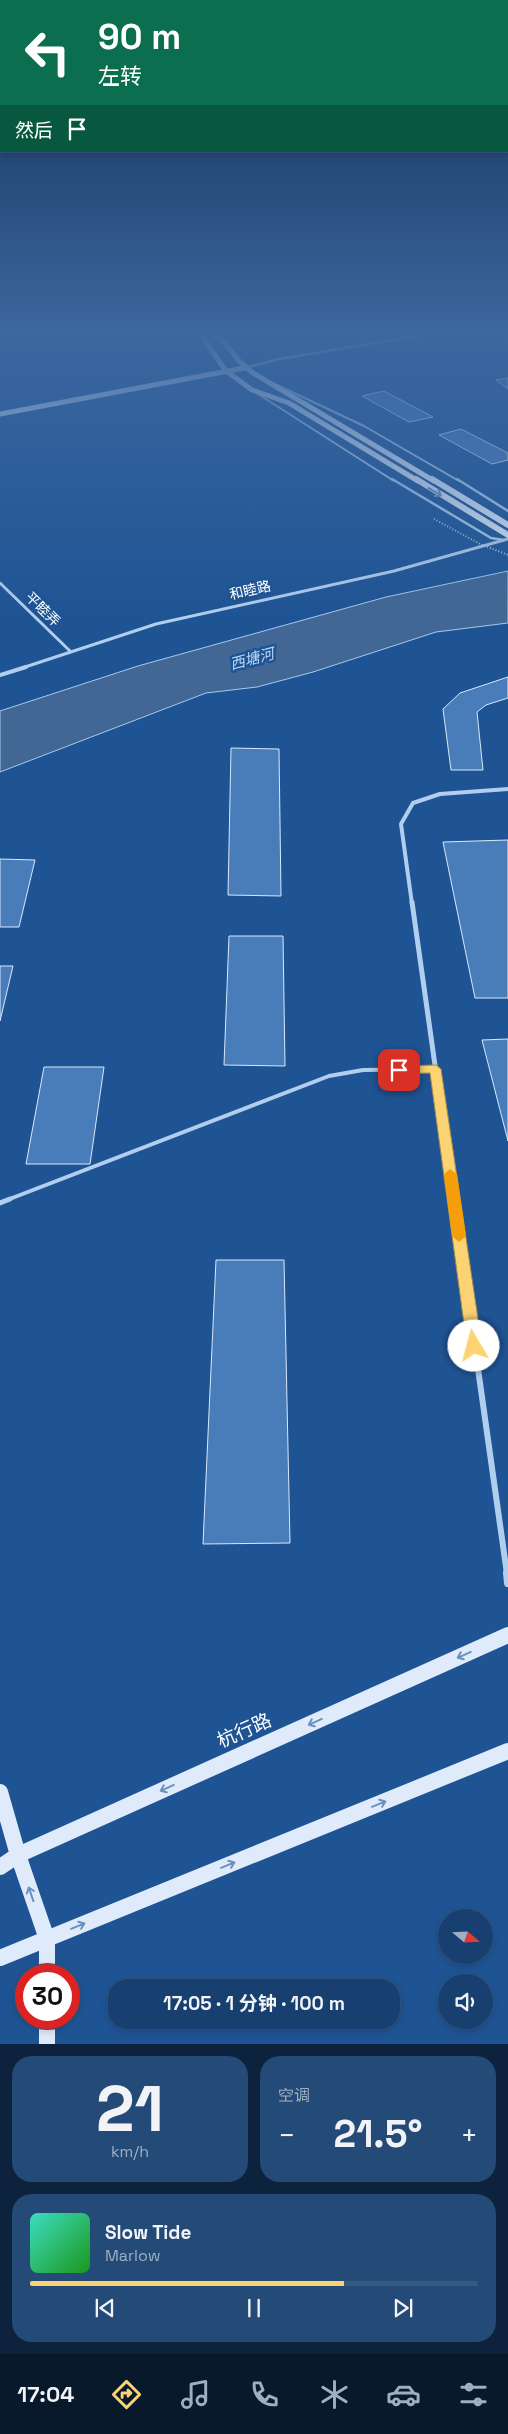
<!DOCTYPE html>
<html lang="zh">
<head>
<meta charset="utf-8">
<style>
  :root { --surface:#173f6f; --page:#244a77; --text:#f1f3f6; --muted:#9eafc3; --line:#365882; --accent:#fcd373 }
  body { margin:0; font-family:"Space Grotesk","Noto Sans SC",sans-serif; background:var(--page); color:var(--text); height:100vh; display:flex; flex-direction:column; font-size:19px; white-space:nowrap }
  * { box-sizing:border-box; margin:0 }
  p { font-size:16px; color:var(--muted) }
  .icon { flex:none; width:28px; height:28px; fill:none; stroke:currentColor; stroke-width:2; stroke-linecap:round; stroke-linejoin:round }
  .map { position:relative; height:2044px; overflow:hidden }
  .drawer { display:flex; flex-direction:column; gap:12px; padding:12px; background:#0d233d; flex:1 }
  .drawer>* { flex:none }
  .hud { position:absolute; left:0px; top:0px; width:509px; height:152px; box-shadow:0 2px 8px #0003,0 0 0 1px var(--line); background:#0b6e4f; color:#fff; overflow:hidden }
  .needle { width:32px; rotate:109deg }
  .fabs { position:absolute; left:438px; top:1909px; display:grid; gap:10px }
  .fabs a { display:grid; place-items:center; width:55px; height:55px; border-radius:50%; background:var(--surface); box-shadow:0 2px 8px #0003,0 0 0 1px var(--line); font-size:25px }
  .speed { position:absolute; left:15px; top:1964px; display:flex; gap:10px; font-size:25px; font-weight:700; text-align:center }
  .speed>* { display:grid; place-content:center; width:65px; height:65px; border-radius:50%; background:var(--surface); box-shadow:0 2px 8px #0003,0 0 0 1px var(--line); line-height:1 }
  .speed .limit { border:8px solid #d22; background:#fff; color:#111 }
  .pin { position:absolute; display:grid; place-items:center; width:42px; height:42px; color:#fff; margin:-21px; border-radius:10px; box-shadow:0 2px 8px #0006 }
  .me { position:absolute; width:55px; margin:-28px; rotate:352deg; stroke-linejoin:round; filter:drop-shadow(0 0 4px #0008) }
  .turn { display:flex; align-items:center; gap:18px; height:105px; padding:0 15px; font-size:22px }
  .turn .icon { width:65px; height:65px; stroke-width:2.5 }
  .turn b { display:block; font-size:35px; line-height:42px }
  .then { display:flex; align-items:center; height:48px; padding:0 15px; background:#0003; gap:10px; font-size:19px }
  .big { font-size:38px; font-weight:700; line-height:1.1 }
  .drawer .card { flex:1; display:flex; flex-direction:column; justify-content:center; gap:8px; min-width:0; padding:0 18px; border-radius:20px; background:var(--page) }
  .drawer .dial { align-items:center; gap:0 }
  .dial b { font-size:65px; line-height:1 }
  .song { display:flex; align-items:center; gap:15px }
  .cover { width:60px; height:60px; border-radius:8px; background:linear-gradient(135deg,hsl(170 70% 55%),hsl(120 70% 35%)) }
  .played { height:5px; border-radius:2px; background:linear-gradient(90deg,var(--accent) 70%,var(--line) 70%) }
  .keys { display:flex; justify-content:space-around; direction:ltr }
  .heat { display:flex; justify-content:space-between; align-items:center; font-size:28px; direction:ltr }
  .drawer .tiles { flex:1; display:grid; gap:12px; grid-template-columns:1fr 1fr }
  .card:last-child { grid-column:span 2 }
  .trip { position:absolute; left:108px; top:1979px; width:292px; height:50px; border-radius:20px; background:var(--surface); box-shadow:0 2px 8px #0003,0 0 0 1px var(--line); font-weight:700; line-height:50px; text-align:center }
  .menu { display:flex; height:80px; justify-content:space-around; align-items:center; background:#09192c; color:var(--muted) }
  .menu .icon { width:35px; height:35px }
  .menu .on { color:var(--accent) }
  .menu b { font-size:22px; color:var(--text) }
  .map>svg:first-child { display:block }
  .water { fill:#426795; stroke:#a6c9ef }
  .building { fill:#487dba; stroke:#d8e8fa }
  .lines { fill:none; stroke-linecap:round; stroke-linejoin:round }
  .lane-far3 { stroke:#b2ceee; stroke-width:2 }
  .lane-far2 { stroke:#b2ceee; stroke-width:2.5 }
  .lane-far1 { stroke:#b2ceee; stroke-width:4 }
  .lane { stroke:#b2ceee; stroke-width:5 }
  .street-far5 { stroke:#b2ceee; stroke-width:2.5 }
  .street-far4 { stroke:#b2ceee; stroke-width:3 }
  .street-far3 { stroke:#b2ceee; stroke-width:4 }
  .street-far2 { stroke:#b2ceee; stroke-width:5 }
  .street-far1 { stroke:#b2ceee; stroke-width:6 }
  .street { stroke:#b2ceee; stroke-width:8 }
  .secondary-far2 { stroke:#dfebfa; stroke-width:5 }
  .secondary-far1 { stroke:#dfebfa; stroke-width:6 }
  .secondary { stroke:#dfebfa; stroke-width:16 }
  .path-bridge { stroke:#b2ceee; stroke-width:2; stroke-dasharray:1 2; stroke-linecap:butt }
  .oneway { stroke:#6c90bd }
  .route { fill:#fcd373; stroke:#a4894b }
  .slow { fill:#f59e0b }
  .labels { text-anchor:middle; stroke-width:5; stroke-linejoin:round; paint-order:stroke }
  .far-street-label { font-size:14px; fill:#fff; stroke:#1f5494 }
  .far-water-label { font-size:15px; font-style:italic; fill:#bfd8f5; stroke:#1f5494 }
  .near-street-label { font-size:19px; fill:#fff; stroke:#1f5494 }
</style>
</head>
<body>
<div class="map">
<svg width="508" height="2044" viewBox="0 0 508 2044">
  <rect width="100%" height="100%" fill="#1f5494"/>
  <!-- water -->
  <path class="water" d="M508,571V623L436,632L313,672L257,687L206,693L0,772V711L138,666L386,597Z"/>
  <!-- building -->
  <g class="building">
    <path d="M508,378V389L496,380Z"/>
    <path d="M384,391L433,417L409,422L362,396Z"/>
    <path d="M461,429L508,453V460L492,464L439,435Z"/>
    <path d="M508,677V698L486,705L477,712L483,770H451L443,709L460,693Z"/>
    <path d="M231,748L279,749L281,896L228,895Z"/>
    <path d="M508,840V998H475L443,842Z"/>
    <path d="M0,859L35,860L19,927H0Z"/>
    <path d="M229,936H283L285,1066L224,1065Z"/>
    <path d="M0,966H13L0,1021Z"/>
    <path d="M508,1039V1141L482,1040Z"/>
    <path d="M44,1067H104L90,1164H26Z"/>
    <path d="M216,1260H284L290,1543L203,1544Z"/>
  </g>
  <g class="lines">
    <!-- lane-far3 -->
    <g class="lane-far3">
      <path d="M273,383L364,426L459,481"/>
      <path d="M258,394L394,481"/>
    </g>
    <!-- lane-far2 -->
    <g class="lane-far2">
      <path d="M392,479L491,538L504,540"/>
      <path d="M457,479L508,511"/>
    </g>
    <!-- lane-far1 -->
    <path class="lane-far1" d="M7,1200L329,1076L363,1070L435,1069"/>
    <!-- lane -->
    <path class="lane" d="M0,1203L10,1199"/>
    <!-- street-far5 -->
    <path class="street-far5" d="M244,368L279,359L447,331"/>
    <!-- street-far4 -->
    <g class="street-far4">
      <path d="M0,583L70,651"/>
      <path d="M22,668L156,624L394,571L508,539"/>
    </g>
    <!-- street-far3 -->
    <g class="street-far3">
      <path d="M0,675L26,667"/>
      <path d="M412,904L401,824L413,803L440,794L508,789"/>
    </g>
    <!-- street-far2 -->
    <path class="street-far2" d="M412,902L454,1200"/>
    <!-- street-far1 -->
    <path class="street-far1" d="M454,1199L507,1574"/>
    <!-- street -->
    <path class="street" d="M507,1573L508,1583"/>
    <!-- secondary-far2 -->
    <g class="secondary-far2">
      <path d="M199,331L225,370L252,390L289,403L418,481"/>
      <path d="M215,331L239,361L253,373L434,481"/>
      <path d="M0,414L244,368"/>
    </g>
    <!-- secondary-far1 -->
    <g class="secondary-far1">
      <path d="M416,479L508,535"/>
      <path d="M432,479L508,525"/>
    </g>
    <!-- secondary -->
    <g class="secondary">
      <path d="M0,1792L18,1855L47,1939V1975"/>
      <path d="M0,1867L18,1855L508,1635"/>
      <path d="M0,1958L508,1751"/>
      <path d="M47,2018V2044"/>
    </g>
    <!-- path-bridge -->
    <path class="path-bridge" d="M434,519L480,544L508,555"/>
  </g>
  <!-- one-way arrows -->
  <defs><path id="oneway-shaft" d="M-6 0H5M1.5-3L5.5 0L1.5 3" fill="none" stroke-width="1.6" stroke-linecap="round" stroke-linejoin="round" transform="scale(1.25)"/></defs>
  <g class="oneway">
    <use href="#oneway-shaft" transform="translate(435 492) rotate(31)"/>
    <use href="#oneway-shaft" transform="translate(464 1655) rotate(156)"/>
    <use href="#oneway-shaft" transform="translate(315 1722) rotate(156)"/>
    <use href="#oneway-shaft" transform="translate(167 1788) rotate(156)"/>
    <use href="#oneway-shaft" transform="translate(379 1804) rotate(-22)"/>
    <use href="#oneway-shaft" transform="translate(228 1865) rotate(-22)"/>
    <use href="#oneway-shaft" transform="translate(31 1894) rotate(-109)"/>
    <use href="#oneway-shaft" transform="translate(78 1926) rotate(-22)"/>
  </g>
  <!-- sky -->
  <linearGradient id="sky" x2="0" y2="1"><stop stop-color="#112e51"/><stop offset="0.54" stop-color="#3c679f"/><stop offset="1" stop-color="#3c679f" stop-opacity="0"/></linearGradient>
  <rect width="508" height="617" fill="url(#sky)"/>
  <!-- route -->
  <path class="route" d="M436,1065L441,1069L482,1346L480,1350L474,1352L469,1350L467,1346L430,1073L399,1074L393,1070L399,1066Z"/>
  <!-- slow -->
  <path class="slow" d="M450,1169L457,1174L466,1236L459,1242L452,1236L444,1174Z"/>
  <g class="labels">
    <!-- far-street labels -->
    <g class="far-street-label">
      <text transform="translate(250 590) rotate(-13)" y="5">和睦路</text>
      <text transform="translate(43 609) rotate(44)" y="5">平睦弄</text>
    </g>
    <!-- far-water labels -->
    <g class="far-water-label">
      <text transform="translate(252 659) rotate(-15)" y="5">西塘河</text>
    </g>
    <!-- near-street labels -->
    <g class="near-street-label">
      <text transform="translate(244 1730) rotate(-24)" y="7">杭行路</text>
    </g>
  </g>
</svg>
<div class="fabs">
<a><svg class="needle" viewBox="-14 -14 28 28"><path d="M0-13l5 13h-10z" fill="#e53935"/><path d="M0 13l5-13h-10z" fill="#9eafc3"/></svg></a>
<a><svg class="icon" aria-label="sound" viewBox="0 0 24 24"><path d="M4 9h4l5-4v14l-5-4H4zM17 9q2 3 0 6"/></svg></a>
</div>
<div class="speed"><div class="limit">30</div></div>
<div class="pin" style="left:399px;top:1070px;background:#d93025"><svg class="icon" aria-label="arrive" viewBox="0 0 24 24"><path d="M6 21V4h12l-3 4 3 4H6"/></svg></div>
<svg class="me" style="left:474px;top:1346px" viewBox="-20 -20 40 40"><circle r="19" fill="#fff"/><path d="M0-13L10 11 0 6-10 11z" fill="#fcd373"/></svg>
<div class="trip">17:05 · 1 分钟 · 100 m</div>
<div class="hud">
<div class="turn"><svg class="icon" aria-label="left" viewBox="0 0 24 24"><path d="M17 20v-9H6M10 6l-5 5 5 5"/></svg><div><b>90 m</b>左转</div></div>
<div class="then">然后<svg class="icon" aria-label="arrive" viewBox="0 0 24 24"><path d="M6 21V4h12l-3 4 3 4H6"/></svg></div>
</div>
</div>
<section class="drawer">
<div class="tiles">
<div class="card dial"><b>21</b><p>km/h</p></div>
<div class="card"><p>空调</p>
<div class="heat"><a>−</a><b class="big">21.5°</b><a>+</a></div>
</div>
<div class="card">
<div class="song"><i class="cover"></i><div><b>Slow Tide</b><p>Marlow</p></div></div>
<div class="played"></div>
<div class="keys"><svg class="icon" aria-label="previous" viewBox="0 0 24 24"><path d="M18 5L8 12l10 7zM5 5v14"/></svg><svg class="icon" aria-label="pause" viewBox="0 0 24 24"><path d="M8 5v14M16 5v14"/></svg><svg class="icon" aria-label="next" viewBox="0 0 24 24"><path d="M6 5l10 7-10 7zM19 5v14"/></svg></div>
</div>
</div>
</section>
<nav class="menu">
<b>17:04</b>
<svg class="icon on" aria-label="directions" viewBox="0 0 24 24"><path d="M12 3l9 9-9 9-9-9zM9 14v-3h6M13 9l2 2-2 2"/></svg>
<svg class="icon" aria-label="music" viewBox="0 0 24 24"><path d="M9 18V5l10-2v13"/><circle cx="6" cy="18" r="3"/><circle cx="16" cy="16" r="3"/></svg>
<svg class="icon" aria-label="phone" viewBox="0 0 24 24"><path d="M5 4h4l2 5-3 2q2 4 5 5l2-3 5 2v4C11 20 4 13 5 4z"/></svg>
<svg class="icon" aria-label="climate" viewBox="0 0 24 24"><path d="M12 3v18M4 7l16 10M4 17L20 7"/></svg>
<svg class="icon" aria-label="car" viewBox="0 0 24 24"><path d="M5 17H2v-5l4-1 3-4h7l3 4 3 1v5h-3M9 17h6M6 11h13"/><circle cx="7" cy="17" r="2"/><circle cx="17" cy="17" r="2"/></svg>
<svg class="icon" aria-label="filters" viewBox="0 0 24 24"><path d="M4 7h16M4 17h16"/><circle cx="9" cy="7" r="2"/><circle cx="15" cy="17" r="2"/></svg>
</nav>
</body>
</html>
